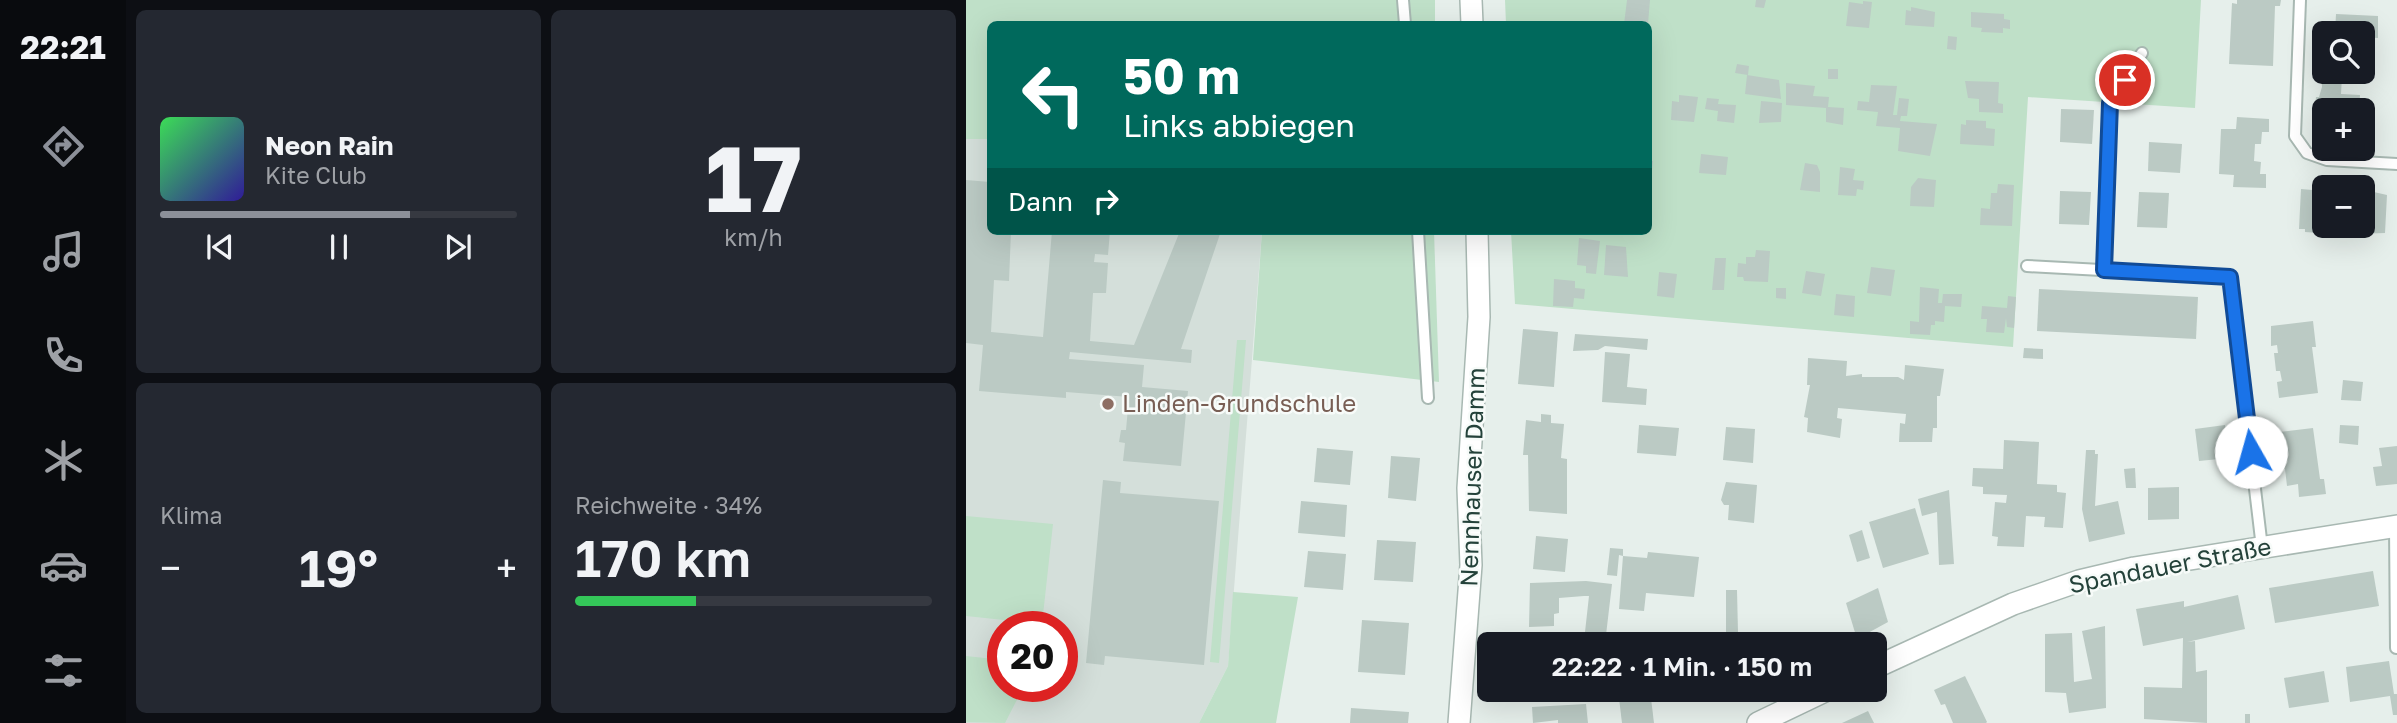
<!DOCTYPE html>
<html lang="de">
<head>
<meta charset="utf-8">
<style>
  :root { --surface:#171b24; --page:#242831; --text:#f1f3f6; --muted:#9ea1a6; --line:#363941; --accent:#8c9099 }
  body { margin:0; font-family:"Golos Text",sans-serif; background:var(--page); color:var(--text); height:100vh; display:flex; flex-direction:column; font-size:26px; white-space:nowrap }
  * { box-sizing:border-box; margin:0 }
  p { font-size:23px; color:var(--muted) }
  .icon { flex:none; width:38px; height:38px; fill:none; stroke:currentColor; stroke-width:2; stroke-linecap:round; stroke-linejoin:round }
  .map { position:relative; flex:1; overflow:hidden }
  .panel { display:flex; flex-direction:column; gap:10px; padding:10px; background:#0d0f14; width:840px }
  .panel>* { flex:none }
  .hud { position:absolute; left:21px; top:21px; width:665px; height:214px; border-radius:10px; box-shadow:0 7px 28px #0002; background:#00695c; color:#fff; overflow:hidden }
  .tools { position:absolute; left:1346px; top:21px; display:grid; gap:14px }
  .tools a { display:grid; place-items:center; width:63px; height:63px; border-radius:10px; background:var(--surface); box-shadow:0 7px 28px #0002; font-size:35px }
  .speed { position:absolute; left:21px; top:611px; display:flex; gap:14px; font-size:35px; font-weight:700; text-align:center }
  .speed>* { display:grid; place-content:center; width:91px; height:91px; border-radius:50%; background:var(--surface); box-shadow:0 7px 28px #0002; line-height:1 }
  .speed .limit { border:10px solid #d22; background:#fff; color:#111 }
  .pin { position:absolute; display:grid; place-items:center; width:60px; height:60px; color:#fff; margin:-30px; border:4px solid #fff; border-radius:50%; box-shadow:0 2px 7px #0007 }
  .me { position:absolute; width:77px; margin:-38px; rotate:353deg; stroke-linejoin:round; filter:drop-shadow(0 0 5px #0008) }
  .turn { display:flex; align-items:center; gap:24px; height:147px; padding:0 21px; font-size:32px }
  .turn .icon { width:91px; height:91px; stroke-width:2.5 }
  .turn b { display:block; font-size:49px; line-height:60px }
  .then { display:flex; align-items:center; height:66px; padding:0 21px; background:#0003; gap:14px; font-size:26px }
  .big { font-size:52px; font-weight:600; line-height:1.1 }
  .panel .widget { flex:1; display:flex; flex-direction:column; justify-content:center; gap:10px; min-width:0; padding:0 24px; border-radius:10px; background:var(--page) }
  .panel .dial { align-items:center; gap:0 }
  .dial b { font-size:91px; line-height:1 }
  .song { display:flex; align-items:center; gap:21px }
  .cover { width:84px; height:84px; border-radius:10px; background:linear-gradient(135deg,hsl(130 70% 55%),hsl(250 70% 35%)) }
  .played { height:7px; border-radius:4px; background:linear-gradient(90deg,var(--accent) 70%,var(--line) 70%) }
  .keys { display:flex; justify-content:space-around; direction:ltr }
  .heat { display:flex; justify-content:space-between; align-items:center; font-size:38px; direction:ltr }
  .charge { height:10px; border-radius:5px; background:linear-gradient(90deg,#34c759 34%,var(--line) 0) }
  .panel .tiles { flex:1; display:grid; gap:10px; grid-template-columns:repeat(2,1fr) }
  .trip { position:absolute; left:511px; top:632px; width:410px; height:70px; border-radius:10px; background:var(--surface); box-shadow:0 7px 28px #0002; font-weight:600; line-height:70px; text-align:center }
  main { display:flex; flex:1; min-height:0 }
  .tab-bar { display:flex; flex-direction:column; width:126px; justify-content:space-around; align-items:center; background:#090b0e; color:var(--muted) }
  .tab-bar .icon { width:49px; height:49px }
  .tab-bar .selected { color:var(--accent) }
  .tab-bar b { font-size:32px; color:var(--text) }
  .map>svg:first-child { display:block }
  .built { fill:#d4dfda; fill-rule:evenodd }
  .green { fill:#bfe0c8 }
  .building { fill:#bbcac4 }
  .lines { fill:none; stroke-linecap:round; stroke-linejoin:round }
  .lane-casing { stroke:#a8b8b2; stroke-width:14 }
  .street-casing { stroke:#a8b8b2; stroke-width:24 }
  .lane { stroke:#fff; stroke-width:10 }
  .street { stroke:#fff; stroke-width:21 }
  .route-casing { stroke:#114b97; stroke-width:18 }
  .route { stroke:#1a73e8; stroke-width:12 }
  .education-dot { fill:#8d6e63; stroke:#f7fbf9; stroke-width:2.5 }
  .labels { text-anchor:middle; stroke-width:5; stroke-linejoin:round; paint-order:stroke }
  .education-label { font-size:24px; fill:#785e54; stroke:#f7fbf9; text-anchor:start }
  .street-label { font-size:24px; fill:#24423a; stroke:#f7fbf9 }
</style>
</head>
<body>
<main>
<nav class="tab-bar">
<b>22:21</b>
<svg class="icon selected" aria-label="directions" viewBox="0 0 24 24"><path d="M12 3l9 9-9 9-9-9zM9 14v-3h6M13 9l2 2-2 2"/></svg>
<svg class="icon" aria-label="music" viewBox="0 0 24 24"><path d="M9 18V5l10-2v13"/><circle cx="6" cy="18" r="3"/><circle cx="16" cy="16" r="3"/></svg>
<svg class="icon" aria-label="phone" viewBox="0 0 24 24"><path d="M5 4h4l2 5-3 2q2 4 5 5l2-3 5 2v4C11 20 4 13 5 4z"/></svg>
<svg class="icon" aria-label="climate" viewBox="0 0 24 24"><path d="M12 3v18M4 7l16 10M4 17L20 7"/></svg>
<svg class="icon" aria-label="car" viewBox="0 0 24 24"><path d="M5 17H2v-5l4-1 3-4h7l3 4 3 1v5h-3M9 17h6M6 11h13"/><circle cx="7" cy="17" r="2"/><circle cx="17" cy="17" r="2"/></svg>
<svg class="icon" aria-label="filters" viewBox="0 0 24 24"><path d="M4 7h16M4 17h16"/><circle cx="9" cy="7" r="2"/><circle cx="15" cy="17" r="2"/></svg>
</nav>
<section class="panel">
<div class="tiles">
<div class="widget">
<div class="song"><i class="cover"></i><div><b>Neon Rain</b><p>Kite Club</p></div></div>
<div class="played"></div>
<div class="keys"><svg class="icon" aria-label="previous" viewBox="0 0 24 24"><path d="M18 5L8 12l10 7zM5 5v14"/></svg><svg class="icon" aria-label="pause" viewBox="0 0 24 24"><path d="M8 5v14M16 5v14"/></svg><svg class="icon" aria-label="next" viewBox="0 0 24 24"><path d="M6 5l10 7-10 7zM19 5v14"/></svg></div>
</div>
<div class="widget dial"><b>17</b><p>km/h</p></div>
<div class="widget"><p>Klima</p>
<div class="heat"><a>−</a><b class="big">19°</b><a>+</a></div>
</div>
<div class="widget"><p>Reichweite · 34%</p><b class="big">170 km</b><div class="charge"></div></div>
</div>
</section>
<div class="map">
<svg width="1431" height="723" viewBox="0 0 1431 723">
  <rect width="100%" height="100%" fill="#e6efeb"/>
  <!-- built -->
  <path class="built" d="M0,139H24V231H296L262,666L233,723H0ZM37,626H96V686H37Z"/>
  <!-- green -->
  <g class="green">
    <path d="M0,0H469V24H24V139H0Z"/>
    <path d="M539,0H1235L1229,108L1062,97L1047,347L549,304L545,231H682V24H540Z"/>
    <path d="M296,231H468L473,382L287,360Z"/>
    <path d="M271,340H280L253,663L244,662Z"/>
    <path d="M0,516L87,524L76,624L0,616Z"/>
    <path d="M267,592L332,597L310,723H233L262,666Z"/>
    <path d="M0,656L37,660V686H58L39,723L0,722Z"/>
  </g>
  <!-- building -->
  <g class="building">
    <path d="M661,0H684L682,24H658Z"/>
    <path d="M790,0H800L798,8L789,7Z"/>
    <path d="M1271,0H1315L1314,6H1309L1307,66L1263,64L1266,3L1271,4Z"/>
    <path d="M897,1L906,2L903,28L880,26L883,2L897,4Z"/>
    <path d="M945,7L969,12L968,27L939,25L940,10L945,11Z"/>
    <path d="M1005,12L1038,14V19L1044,20V29L1037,28V33L1015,32L1016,28L1005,27Z"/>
    <path d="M1370,14L1412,16V38L1396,37V33H1369Z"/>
    <path d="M982,36L991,37L990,50L981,49Z"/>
    <path d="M1352,47H1358V72H1395V76H1376L1375,94L1394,95L1393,110H1358V132H1351L1352,119L1348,118L1350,97H1353L1356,87L1355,69H1351Z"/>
    <path d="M771,64L783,66L782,75L769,73Z"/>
    <rect x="862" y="69" width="10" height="10"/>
    <path d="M781,75L813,80L815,99L779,94Z"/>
    <path d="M999,81L1033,82L1032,103L1037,104V113L1013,112V99L1002,98Z"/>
    <path d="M820,83L849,86L847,96L863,97L862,107L878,108L877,125L860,122V108L820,105Z"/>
    <path d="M905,85L931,86L927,115H931L933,98L943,99L941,116H935L934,121L971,124L964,156L932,151L934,128L910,126L912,112L891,110L892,101L903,102Z"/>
    <path d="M713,95L732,97L728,122L705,120L706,101L713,102Z"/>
    <path d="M741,98L753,99L752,104L770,105L768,123L751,121L752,111L739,109Z"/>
    <path d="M795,101L816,103L815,122L793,123Z"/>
    <path d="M1095,109L1128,110L1126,144L1094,142Z"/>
    <path d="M1271,117L1303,119V132H1296L1295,144H1289L1288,161L1295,162L1294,174H1300V188L1267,187L1268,175L1253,174L1255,129H1270Z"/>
    <path d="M1000,120L1020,121V128L1029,129L1028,146L994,144L995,124L1000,125Z"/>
    <path d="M1183,142L1216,144L1214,173L1182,171Z"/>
    <path d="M735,154L762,157L760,175L733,173Z"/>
    <path d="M682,160L687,161L685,179H682Z"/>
    <path d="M839,163L851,165L854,172V192L834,190Z"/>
    <path d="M874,167L889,169L887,180L898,181L897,190L891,189L890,196L872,195Z"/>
    <path d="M952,178L970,180L968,207L944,206L945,187Z"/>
    <path d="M0,180L24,182V231H45L43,281L28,280L25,332L77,337L86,231H144L142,255L129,254L128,262L142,263L140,293H127L124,341L168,345L214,231H255L215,349L226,350L225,363L104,352L103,359L178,365L176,387L222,391L215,466L157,461L159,443L153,442L155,430H160L163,397L100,392V398L13,391L17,345L0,343Z"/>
    <path d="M1032,184L1048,185L1046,226L1014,225L1015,208L1024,209L1025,193H1031Z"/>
    <path d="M1335,189L1358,191V226H1372L1371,233L1355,232L1353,229V233L1339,232V229H1333Z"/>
    <path d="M1399,190L1421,195L1419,233L1390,234V226H1396Z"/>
    <path d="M1094,191L1125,192L1123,225L1093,224Z"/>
    <path d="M1173,192L1203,193L1201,228L1171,227Z"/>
    <path d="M613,238L634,241L630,274L620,273V266L611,265Z"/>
    <path d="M640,245L660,247L662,277L638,275Z"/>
    <path d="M790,250L804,251L802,282L778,281L777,277H771L772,263L780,264V257H789Z"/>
    <path d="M749,258H760L758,290H746Z"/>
    <path d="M905,267L929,270L925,296L901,293Z"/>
    <path d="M840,271L859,274L855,296L836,293Z"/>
    <path d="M693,272L711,274L708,298L691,296Z"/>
    <path d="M588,279L609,281V288L619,289L618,299L608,298L607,307L587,306Z"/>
    <path d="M954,287L973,289L972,303H976L977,294H996L995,307L979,306L978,322L969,321V325H965L964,335L944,334V321L953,322Z"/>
    <path d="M810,288H820V299L810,298Z"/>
    <path d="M1073,289L1232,297L1230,339L1071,331Z"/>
    <path d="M870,294L889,296L888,317L868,315Z"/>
    <path d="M1042,296L1050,297L1048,328L1041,327L1040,318L1038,333L1020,332L1021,319H1015L1016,306L1041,308Z"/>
    <path d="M1347,321L1350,347H1346L1352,393L1313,398L1311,382L1316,381L1314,371H1310L1308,353H1312L1311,345L1305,346V326Z"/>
    <path d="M557,329L592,332L588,387L552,384Z"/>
    <path d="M609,334L682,339L681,350L639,346L632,350L607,351Z"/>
    <path d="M1058,348L1077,349V359L1057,358Z"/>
    <path d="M639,352L664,354L661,387L681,389L680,405L636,402Z"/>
    <path d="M842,358L881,361L880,376L896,374V377H932L938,380L939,365L978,369L974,396H971V428H967L966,442H933L934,423L939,424L940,414L872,408L871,418L876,419L874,438L841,432L842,418L838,417L844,385H841Z"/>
    <path d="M1377,380L1397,382L1395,401L1375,400Z"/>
    <path d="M575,414L585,415V423L598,424L595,458L601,459V514L563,511L562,455H557L560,420L575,422Z"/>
    <path d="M673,425L713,428L710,456L671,453Z"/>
    <path d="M1259,425L1263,458L1233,461L1229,429Z"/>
    <path d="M1374,425L1393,426L1392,445L1373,443Z"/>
    <path d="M760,427L789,429L787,463L757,460Z"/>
    <path d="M1347,428L1354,479H1358L1360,494L1333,497L1332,484L1321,486L1319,469L1315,470L1313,432Z"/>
    <path d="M1038,440L1073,442L1071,484L1091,485V492L1100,493L1097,528L1078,527L1079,517L1060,516L1058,547L1031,546L1032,537L1026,536L1029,502L1040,503L1041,495L1017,494V487L1006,486L1007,468L1037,469Z"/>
    <path d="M1431,446V484L1410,486L1407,467L1416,466L1413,448Z"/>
    <path d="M351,448L387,451L384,485L348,482Z"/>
    <path d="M1120,450H1129V454H1132L1129,506L1152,501L1159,534L1123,542L1116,509Z"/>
    <path d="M425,456L454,458L450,501L422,498Z"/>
    <path d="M1169,468L1170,488H1160L1158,469Z"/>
    <path d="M137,480L155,482L154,493L253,501L238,665L139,656L138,665L120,663Z"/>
    <path d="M760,482L791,485L788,523L762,520L763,505H758L755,500Z"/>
    <path d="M1213,487V519L1182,520V488Z"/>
    <path d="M983,490L988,564L973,565L971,512L956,516L952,499Z"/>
    <path d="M335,501L381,505L379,537L332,533Z"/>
    <path d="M949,508L963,554L917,568L903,522Z"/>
    <path d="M896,530L904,558L891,562L883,535Z"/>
    <path d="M570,536L602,539L599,572L567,569Z"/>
    <path d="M411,540L450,542L447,582L408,580Z"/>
    <path d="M644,548L657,549V556L653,555L651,576L641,575Z"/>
    <path d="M342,551L380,554L377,590L338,587Z"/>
    <path d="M682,552L733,557L728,597L680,593L678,611L653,609L657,556L681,558Z"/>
    <path d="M1407,571L1413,606L1309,623L1303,588Z"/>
    <path d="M620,581L646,584L640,635L619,632L623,596H618L593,598V613L588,614V626L563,627L564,583Z"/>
    <path d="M912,588L922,622L891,639L880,603Z"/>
    <path d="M760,590H771L772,633H760Z"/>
    <path d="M1272,595L1279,629L1221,642L1229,641L1230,672L1241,670V723L1178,719V687L1216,688L1217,638L1177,646L1170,609L1218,601V607Z"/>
    <path d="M396,620L443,623L439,675L392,672Z"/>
    <path d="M1139,626L1140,708L1103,713L1100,693L1079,692V634L1106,633L1108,682L1126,679L1116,631Z"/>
    <path d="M1423,661L1428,694H1431V715H1427L1424,696L1384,702L1380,667Z"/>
    <path d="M1358,671L1363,702L1323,708L1318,678Z"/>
    <path d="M999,676L1021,722L1020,723H987L979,704L975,705L968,690Z"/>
    <path d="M540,690H583V692L540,694Z"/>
    <path d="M652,690H684L688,723H656Z"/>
    <path d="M774,690H790L777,696Z"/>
    <path d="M620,704L622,723H592V720L567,723L566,707Z"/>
    <path d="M385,708L443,712L442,723H384Z"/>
    <path d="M902,711L908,723H876Z"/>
    <rect x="1279" y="714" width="5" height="9"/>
  </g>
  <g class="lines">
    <defs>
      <g id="lane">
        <path d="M437,0L439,24"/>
        <path d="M1334,0L1329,136L1341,153L1361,160L1431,164"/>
        <path d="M452,231L462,398"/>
        <path d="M1061,266L1264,277L1296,548"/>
        <path d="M1138,270L1144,103L1176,53"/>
        <path d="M1429,527L1430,648"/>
      </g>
      <g id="street">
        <path d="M505,0L506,24"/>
        <path d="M908,668L1047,604L1113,581L1168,568L1431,526"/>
        <path d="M493,723L505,565L502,488L513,317L511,231"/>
        <path d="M792,723L861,690"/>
      </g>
    </defs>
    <!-- lane casing -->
    <use href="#lane" class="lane-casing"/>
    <!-- street casing -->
    <use href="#street" class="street-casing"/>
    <!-- lane -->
    <use href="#lane" class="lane"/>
    <!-- street -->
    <use href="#street" class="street"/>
  </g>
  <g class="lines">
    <defs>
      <path id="route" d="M1159,80L1144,103L1138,270L1264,277L1285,452"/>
    </defs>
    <!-- route casing -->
    <use href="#route" class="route-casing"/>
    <!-- route -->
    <use href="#route" class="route"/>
  </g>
  <!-- markers -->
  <circle class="education-dot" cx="142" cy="404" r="7"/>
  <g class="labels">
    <!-- education labels -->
    <g class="education-label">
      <text x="156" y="412">Linden-Grundschule</text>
    </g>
    <!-- street labels -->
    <g class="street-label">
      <text transform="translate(507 477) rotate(-88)" y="8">Nennhauser Damm</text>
      <text transform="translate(1204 566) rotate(-11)" y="8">Spandauer Straße</text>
    </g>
  </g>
</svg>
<div class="tools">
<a><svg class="icon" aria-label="search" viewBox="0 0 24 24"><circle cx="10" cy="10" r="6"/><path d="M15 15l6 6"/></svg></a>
<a>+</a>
<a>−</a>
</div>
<div class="speed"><div class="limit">20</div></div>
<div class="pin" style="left:1159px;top:80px;background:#d93025"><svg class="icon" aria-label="arrive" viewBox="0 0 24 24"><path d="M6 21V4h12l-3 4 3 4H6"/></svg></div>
<svg class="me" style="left:1285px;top:452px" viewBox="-20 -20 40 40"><circle r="19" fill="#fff"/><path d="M0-13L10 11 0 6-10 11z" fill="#1a73e8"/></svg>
<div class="trip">22:22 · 1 Min. · 150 m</div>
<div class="hud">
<div class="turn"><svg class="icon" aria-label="left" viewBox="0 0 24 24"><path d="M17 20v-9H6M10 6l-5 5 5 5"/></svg><div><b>50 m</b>Links abbiegen</div></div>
<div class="then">Dann<svg class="icon" aria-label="right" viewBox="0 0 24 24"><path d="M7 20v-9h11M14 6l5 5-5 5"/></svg></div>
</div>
</div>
</main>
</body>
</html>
